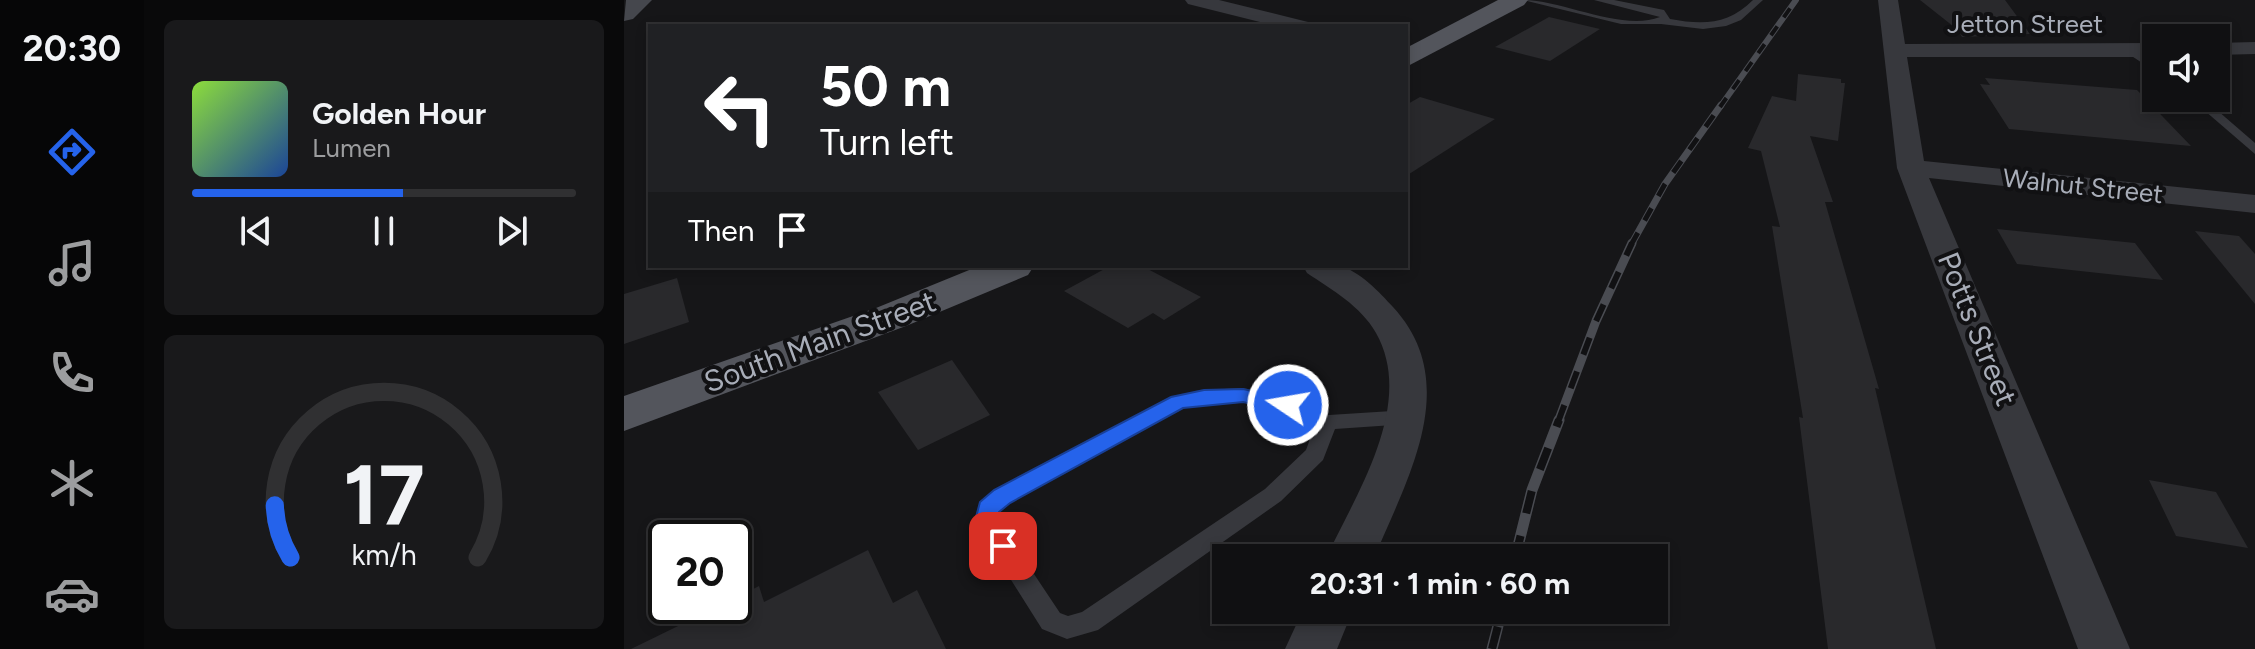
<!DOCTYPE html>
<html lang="en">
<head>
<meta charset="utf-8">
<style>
  :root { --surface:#101012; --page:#19191b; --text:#f1f3f6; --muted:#9c9d9f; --line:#303032; --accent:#2563eb }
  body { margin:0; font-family:Figtree,sans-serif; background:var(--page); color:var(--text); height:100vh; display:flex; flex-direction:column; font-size:30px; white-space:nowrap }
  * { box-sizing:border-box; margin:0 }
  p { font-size:26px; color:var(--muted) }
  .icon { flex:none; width:44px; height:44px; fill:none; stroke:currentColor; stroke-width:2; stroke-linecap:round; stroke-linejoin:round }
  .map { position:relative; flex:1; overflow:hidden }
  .sheet { display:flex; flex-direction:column; gap:20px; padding:20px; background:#09090a; width:480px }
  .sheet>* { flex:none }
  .top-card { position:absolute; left:24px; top:24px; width:760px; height:244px; border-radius:0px; box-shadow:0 4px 12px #0003,0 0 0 2px var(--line); background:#202124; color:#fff; overflow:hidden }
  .fabs { position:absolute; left:1518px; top:24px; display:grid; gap:16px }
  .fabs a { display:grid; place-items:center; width:88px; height:88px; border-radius:0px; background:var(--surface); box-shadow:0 4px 12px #0003,0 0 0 2px var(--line); font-size:40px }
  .speed { position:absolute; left:24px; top:520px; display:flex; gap:16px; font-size:40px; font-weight:700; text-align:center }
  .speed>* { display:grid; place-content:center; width:104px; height:104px; border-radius:50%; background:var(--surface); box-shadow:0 4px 12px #0003,0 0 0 2px var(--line); line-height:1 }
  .speed .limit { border:4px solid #111; border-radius:12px; background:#fff; color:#111 }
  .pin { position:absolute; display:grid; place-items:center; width:68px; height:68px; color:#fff; margin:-34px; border-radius:16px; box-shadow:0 4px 12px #0006 }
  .me { position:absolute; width:88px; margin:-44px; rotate:282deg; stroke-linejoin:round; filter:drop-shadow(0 0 6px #0008) }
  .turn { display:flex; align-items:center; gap:28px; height:168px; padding:0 40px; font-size:36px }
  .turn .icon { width:104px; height:104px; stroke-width:2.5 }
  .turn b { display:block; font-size:56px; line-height:68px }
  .then { display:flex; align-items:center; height:76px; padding:0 40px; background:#0003; gap:16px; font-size:30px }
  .sheet .tile { flex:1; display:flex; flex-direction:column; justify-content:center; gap:12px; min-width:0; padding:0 28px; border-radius:12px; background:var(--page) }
  .sheet .dial { align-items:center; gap:0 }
  .dial svg { height:208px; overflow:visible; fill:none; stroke:var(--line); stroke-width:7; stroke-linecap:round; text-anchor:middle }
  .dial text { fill:var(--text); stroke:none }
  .song { display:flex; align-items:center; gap:24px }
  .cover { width:96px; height:96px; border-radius:12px; background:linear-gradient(135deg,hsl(90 70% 55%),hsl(220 70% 35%)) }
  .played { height:8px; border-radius:4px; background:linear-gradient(90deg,var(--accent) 55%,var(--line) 55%) }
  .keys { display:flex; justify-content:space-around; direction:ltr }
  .trip { position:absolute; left:588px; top:544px; width:456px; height:80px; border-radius:0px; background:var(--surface); box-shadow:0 4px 12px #0003,0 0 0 2px var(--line); font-weight:700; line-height:80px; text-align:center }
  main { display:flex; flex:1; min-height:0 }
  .menu { display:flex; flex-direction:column; width:144px; justify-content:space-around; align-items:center; background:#060607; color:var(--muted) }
  .menu .icon { width:56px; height:56px }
  .menu .current { color:var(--accent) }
  .menu b { font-size:36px; color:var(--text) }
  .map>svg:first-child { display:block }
  .building { fill:#29292c }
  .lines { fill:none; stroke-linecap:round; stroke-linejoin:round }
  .lane { fill:#37383d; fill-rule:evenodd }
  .street { fill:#37383d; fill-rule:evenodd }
  .secondary { fill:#45474d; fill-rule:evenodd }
  .primary { fill:#53555c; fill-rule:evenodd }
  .rail-far3-casing { stroke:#4a4c52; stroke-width:6 }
  .rail-far2-casing { stroke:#4a4c52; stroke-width:7 }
  .rail-far1-casing { stroke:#4a4c52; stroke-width:9 }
  .rail-casing { stroke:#4a4c52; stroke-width:11 }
  .rail-far3 { stroke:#111113; stroke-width:4; stroke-dasharray:11; stroke-linecap:butt }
  .rail-far2 { stroke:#111113; stroke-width:5; stroke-dasharray:14; stroke-linecap:butt }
  .rail-far1 { stroke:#111113; stroke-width:6; stroke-dasharray:18; stroke-linecap:butt }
  .rail { stroke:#111113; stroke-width:8; stroke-dasharray:23; stroke-linecap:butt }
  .route { fill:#2563eb; stroke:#184099; stroke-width:2 }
  .labels { text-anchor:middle; stroke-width:8; stroke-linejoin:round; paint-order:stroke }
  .far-street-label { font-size:26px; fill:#a8adb8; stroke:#111113 }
  .street-label { font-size:30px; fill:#a8adb8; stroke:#111113 }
</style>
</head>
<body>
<main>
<nav class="menu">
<b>20:30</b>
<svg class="icon current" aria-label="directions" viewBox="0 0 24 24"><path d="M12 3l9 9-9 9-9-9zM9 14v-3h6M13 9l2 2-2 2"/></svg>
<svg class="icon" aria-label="music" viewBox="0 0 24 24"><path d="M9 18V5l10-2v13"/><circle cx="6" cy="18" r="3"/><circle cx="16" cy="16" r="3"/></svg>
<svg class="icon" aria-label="phone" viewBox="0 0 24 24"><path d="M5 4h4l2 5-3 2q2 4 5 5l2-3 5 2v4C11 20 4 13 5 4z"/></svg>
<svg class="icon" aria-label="climate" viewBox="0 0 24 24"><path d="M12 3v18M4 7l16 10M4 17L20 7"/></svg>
<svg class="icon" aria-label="car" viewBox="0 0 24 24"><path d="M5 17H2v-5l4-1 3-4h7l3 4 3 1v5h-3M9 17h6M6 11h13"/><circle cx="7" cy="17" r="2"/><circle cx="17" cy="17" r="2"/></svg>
</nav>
<section class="sheet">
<div class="tile">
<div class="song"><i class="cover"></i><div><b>Golden Hour</b><p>Lumen</p></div></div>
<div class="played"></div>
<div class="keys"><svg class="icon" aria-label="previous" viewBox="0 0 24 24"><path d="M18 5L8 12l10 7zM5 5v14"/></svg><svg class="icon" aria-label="pause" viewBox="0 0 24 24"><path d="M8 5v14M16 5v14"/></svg><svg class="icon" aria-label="next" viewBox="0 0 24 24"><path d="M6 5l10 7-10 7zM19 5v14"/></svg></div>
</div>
<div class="tile dial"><svg viewBox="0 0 100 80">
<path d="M14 69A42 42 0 1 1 86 69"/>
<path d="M14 69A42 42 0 0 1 8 49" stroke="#2563eb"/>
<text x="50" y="56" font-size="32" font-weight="700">17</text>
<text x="50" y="72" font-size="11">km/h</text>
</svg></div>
</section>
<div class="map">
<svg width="1631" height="649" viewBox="0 0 1631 649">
  <rect width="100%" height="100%" fill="#161618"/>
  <!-- building -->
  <g class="building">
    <path d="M1296,0H1381L1406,34L1338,37L1334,30Z"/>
    <path d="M925,17L976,29L926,61L871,47Z"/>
    <path d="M1174,74L1217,79V83H1221L1214,141L1186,136L1209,202H1201L1255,389L1251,388L1312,649H1204L1175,417L1179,418L1148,226L1156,227L1137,151L1124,148L1148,96L1172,101Z"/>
    <path d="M1361,78L1513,90L1567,146L1385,129L1356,84L1366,85Z"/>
    <path d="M796,97L871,119L782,176V105Z"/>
    <path d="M1373,229L1511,243L1539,280L1393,264Z"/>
    <path d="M1571,231L1615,236L1631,254V304Z"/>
    <path d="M486,266H518L577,297L540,320L529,313L504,328L440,291Z"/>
    <path d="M53,278L65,322L0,344V294Z"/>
    <path d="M328,360L366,415L294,450L254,392Z"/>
    <path d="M1525,480L1592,492L1624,548L1552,536Z"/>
    <path d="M244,550L269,603L293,590L322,649H7L95,606H110V599L135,586L140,602Z"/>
  </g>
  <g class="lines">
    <!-- lane -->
    <g class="lane">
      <path d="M899,0C939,0 998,32 1036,17L970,0H990L1040,10L1046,19C1079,25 1104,25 1129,0H1139L1117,20L1102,26L1079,29L1037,24H997Z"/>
      <path d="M1503,49H1511L1532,64V72L1503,53Z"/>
      <path d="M1566,98H1579L1631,143V154Z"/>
      <path d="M619,388L671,400L705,415L784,410L791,412L794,417L791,422L784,424L711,429L699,460L657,501L474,630L443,639L418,629L350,521L356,503L370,491L547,397L580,390ZM619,402L659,411L691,425L682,450L641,489L458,612L444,616L436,613L374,520L375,513L386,503L559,408Z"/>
    </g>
    <!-- street -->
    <g class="street">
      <path d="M561,0H595L684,22L687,26H652L564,4Z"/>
      <path d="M1254,0H1274L1281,44L1532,43V57H1283L1300,161L1631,195V213L1305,178L1506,649H1454L1273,168Z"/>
      <path d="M1631,42V54L1592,55V43Z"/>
      <path d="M679,266C690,266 704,264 715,266C735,270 756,293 769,307C839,383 784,477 750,558H702C732,494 792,404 752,333C737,306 708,290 683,273Z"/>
      <path d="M679,610H729L713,649H661Z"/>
    </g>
    <!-- secondary -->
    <path class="secondary" d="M2,0H28L9,19L0,21Z"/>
    <!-- primary -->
    <g class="primary">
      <path d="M874,0H904L900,5L782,67V48Z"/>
      <path d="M355,266H410L404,275L282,326L0,431V396L252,308Z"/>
    </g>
    <defs>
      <path id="rail-far3" d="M1096,107L1172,0"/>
      <path id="rail-far2" d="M1007,245L1041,184L1097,105"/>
      <path id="rail-far1" d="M934,422L972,321L1008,243"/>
      <g id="rail">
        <path d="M891,558L908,490L935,420"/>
        <path d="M868,649L878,610"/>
      </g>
    </defs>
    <!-- rail-far3 casing -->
    <use href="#rail-far3" class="rail-far3-casing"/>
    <!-- rail-far2 casing -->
    <use href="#rail-far2" class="rail-far2-casing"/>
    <!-- rail-far1 casing -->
    <use href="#rail-far1" class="rail-far1-casing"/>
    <!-- rail casing -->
    <use href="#rail" class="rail-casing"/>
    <!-- rail-far3 -->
    <use href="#rail-far3" class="rail-far3"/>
    <!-- rail-far2 -->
    <use href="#rail-far2" class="rail-far2"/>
    <!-- rail-far1 -->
    <use href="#rail-far1" class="rail-far1"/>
    <!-- rail -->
    <use href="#rail" class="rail"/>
  </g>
  <!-- route -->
  <path class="route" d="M619,389L671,400L674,405L664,412L619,402L559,408L386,503L375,512L374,520L391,546L387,553C367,560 359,537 351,521L356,502L370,490L547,397L580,390Z"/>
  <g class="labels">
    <!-- far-street labels -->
    <g class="far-street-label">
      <text x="1401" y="33">Jetton Street</text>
      <text transform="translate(1459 186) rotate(6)" y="9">Walnut Street</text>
    </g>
    <!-- street labels -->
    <g class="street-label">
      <text transform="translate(1353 329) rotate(68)" y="10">Potts Street</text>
      <text transform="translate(196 342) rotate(-20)" y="10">South Main Street</text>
    </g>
  </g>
</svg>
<div class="fabs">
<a><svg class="icon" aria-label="sound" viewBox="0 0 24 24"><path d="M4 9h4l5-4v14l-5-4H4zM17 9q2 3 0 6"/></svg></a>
</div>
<div class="speed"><div class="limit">20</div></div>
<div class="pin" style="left:379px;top:546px;background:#d93025"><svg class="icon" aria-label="arrive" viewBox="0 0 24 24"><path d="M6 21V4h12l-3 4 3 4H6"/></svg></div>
<svg class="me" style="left:664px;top:405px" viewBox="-20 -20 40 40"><circle r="17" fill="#2563eb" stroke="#fff" stroke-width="3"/><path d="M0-11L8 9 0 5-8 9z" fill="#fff"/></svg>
<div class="trip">20:31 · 1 min · 60 m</div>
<div class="top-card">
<div class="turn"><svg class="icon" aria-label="left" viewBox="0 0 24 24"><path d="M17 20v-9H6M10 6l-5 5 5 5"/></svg><div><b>50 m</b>Turn left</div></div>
<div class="then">Then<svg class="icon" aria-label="arrive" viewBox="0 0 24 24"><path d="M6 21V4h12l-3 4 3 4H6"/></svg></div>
</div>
</div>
</main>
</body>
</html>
